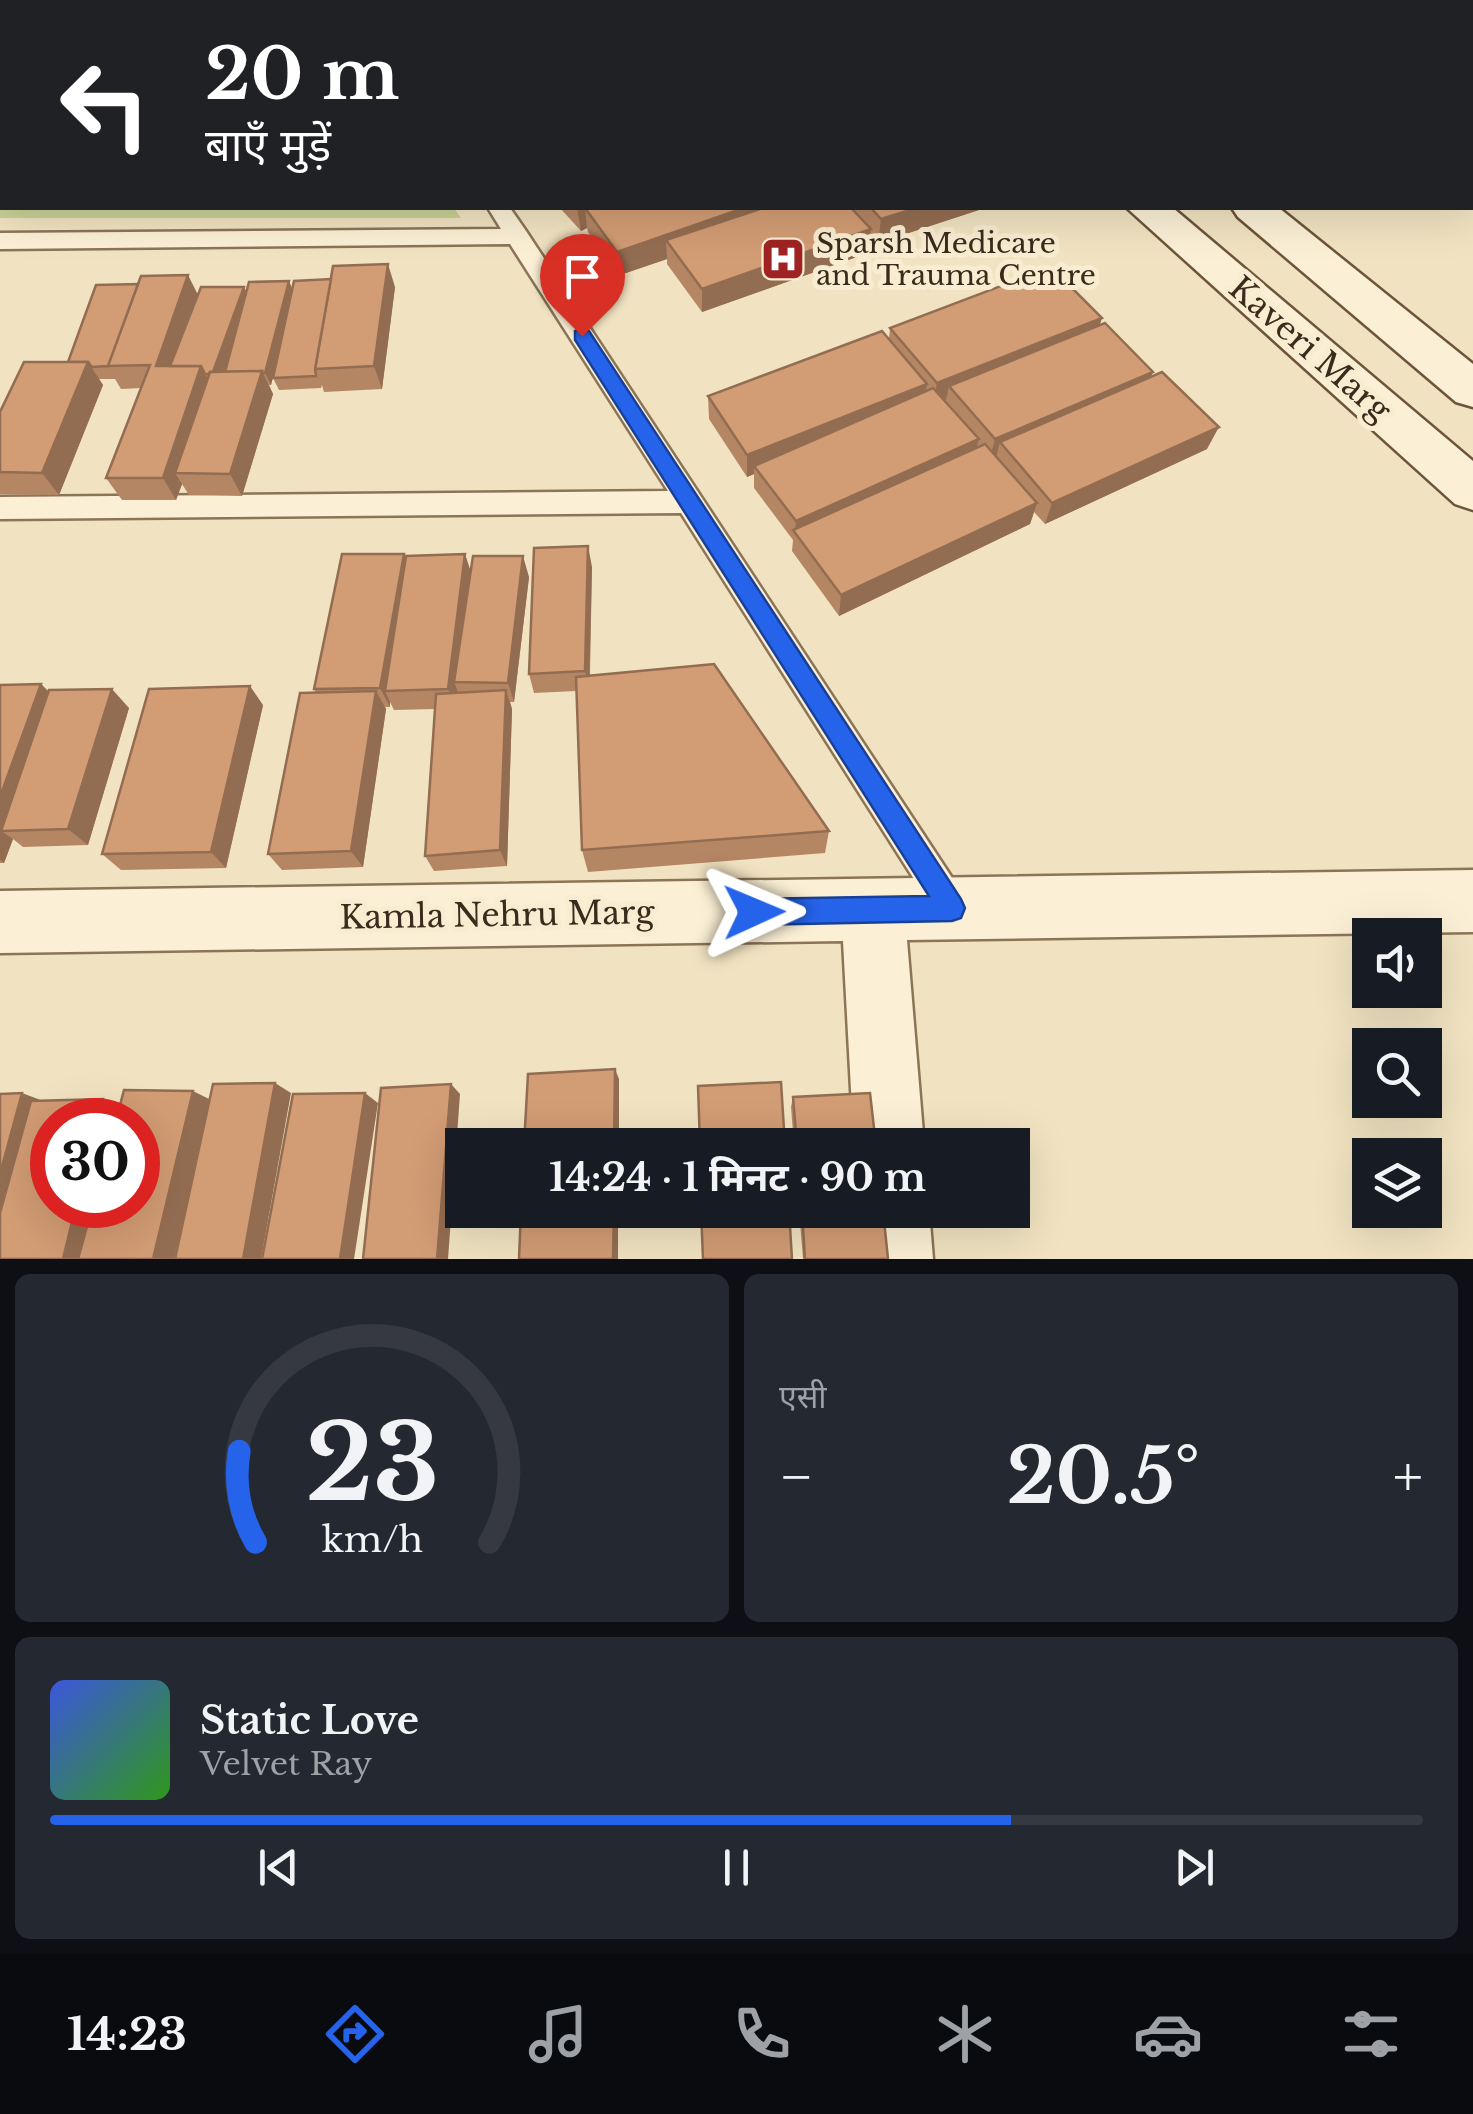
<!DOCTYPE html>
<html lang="hi">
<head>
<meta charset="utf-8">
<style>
  :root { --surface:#171b24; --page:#242831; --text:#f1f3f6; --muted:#9ea1a6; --line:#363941; --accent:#2563eb }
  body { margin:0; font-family:"Libre Baskerville","Noto Sans Devanagari",serif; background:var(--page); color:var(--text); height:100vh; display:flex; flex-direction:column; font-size:38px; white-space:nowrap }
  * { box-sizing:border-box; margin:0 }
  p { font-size:32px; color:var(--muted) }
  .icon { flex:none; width:55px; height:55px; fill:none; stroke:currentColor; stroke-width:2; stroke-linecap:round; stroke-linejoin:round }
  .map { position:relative; height:1259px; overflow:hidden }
  .details { display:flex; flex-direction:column; gap:15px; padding:15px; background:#0d0f14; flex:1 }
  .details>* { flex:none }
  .guide { position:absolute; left:0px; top:0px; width:1475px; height:210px; box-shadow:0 10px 40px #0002; background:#202124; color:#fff; overflow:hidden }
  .buttons { position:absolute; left:1352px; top:918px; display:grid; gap:20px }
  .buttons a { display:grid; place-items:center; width:90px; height:90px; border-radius:0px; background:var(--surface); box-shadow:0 10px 40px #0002; font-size:50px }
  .speed { position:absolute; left:30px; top:1098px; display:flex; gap:20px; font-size:50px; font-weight:700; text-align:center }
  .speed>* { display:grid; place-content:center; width:130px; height:130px; border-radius:50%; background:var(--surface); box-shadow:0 10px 40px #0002; line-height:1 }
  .speed .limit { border:15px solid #d22; background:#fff; color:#111 }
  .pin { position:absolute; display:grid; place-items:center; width:85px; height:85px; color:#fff; margin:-102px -42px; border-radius:50% 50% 50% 0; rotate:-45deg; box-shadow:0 0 10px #0007 }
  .pin .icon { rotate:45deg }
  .me { position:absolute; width:110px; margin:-55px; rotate:89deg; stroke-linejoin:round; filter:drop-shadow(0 0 8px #0008) }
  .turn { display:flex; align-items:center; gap:35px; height:210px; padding:0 40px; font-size:45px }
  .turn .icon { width:130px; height:130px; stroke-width:2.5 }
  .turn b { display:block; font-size:70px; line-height:85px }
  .big { font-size:75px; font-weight:700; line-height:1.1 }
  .details .tile { flex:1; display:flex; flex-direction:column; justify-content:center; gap:15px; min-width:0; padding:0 35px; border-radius:15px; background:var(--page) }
  .details .dial { align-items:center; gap:0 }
  .dial svg { height:260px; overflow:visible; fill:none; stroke:var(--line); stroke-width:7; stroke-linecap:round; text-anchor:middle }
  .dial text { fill:var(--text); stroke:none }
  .song { display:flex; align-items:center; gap:30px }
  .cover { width:120px; height:120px; border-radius:15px; background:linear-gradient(135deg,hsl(230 70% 55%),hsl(110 70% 35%)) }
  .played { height:10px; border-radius:5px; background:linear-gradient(90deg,var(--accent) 70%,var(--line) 70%) }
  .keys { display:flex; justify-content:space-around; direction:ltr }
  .heat { display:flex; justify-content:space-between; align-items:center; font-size:55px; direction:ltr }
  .details .tiles { flex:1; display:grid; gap:15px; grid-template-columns:1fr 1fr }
  .tile:last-child { grid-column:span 2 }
  .trip { position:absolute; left:445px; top:1128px; width:585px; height:100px; border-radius:0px; background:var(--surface); box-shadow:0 10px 40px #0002; font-weight:700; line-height:100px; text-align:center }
  .dock { display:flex; height:160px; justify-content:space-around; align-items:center; background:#090b0e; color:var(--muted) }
  .dock .icon { width:70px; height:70px }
  .dock .selected { color:var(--accent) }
  .dock b { font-size:45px; color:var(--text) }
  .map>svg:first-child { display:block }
  .green { fill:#c8d094 }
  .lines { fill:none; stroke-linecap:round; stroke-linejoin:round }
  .lane-casing { stroke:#8c7457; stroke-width:5 }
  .street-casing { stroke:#8c7457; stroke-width:5 }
  .secondary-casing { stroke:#6d543a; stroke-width:5 }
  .lane { fill:#fbf0d5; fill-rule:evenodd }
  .street { fill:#fbf0d5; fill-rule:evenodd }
  .secondary { fill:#fbf0d5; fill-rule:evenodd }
  .wall { fill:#b58664 }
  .shaded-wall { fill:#936d51 }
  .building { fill:#d29c74; stroke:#936d51; stroke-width:2.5 }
  .route { fill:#2563eb; stroke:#184099; stroke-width:2.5 }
  .labels { text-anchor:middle; stroke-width:10; stroke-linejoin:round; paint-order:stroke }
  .far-poi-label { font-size:28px; fill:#3a2b1c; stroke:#f8edd1; text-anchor:start }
  .street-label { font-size:32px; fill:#3a2b1c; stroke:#f8edd1 }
</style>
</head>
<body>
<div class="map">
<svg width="1473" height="1259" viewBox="0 0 1473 1259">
  <rect width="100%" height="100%" fill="#f1e3c1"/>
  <!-- green -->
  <path class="green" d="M0,101L2,208H454L461,218H0Z"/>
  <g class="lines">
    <defs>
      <g id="lane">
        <path d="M355,0H375L377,2H357Z"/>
        <rect x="0" y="76" width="2" height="12"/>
        <path d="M488,208H510L526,231L964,896L969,908L964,920L952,925L940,920L681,513L0,519V497L668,491L510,244L0,249V233L501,229Z"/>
      </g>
      <g id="street">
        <path d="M1473,870V932L907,940L924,1145H854L843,941L0,953V891Z"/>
        <path d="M857,1210H929L933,1259H859Z"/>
      </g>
      <g id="secondary">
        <path d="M891,0H928L930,2H893Z"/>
        <path d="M984,0H1021L1023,2H986Z"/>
        <path d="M1127,208H1173L1473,461V510L1455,504Z"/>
        <path d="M1232,208H1279L1473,364V407L1456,402L1238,217Z"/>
      </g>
    </defs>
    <!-- lane casing -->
    <use href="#lane" class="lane-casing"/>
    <!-- street casing -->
    <use href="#street" class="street-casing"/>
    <!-- secondary casing -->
    <use href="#secondary" class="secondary-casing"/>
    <!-- lane -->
    <use href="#lane" class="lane"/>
    <!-- street -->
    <use href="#street" class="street"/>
    <!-- secondary -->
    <use href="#secondary" class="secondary"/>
  </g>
  <!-- wall -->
  <g class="wall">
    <path d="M0,0H236L235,2H67L66,1L65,2H2V19H0Z"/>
    <path d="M560,208H985L878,243L870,233L868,253L702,312L667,264V259L620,275L588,232L587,228L581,231Z"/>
    <path d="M244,287L246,292L292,289L395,287L382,389L324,392L322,385L321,388L279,390L273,378L277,360L271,385H269L273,394L242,496L189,495L182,484L176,500H122L106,478L141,388L121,389L115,379H99L103,385L59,495L0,494V412L68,362L198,295Z"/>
    <path d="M1102,318L1099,326L1151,377L1207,449L1045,524L1034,512L1030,524L839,616L792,551L793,540L754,488V474L747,477L709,419L708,396L889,339L890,328Z"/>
    <path d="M404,554L406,559L465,554L470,572L529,577L514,702H510L512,709L507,866L434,871L425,856L435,709L394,710L390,702V707H385L386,709L363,867L282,870L268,854L316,693L314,689Z"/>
    <path d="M592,567L590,676L829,831L825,853L588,872L582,850L576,691L534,693L529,674Z"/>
    <path d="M41,684L49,692L129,708L88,845L23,847L13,839L4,863H0V685Z"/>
    <path d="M263,705L226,868L121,870L102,854Z"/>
    <path d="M793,1097L876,1145H794L791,1107Z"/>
    <path d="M799,1210H883L888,1259H803Z"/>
  </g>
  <!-- shaded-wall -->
  <g class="shaded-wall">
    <path d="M577,208H645H585L587,228L581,231Z"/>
    <path d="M744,208H784L666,240L667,259L620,275L617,252Z"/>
    <path d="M917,208H985L878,243L881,219Z"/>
    <path d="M871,229L868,253L702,312V289Z"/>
    <path d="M388,264L395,287L382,389L374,366Z"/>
    <path d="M188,275L200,299L174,374L156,366Z"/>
    <path d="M289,281L294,293L271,385L265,373Z"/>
    <path d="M244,287L250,299L219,386L212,374Z"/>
    <path d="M1102,318L1094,342L949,386L946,400L932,406L937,383Z"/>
    <path d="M88,362L103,385L59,495L42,473Z"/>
    <path d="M201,366L213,389L175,473L182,484L176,500L163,478Z"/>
    <path d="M262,371L273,394L242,496L230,474Z"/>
    <path d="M1153,372L1144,394L1000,442L996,458L989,461L995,439Z"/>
    <path d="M927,384L923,407L754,466V474L747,477V455Z"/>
    <path d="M1219,427L1207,449L1045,524L1052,503Z"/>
    <path d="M979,439L973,461L795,532L796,521Z"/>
    <path d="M1037,503L1030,524L839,616L841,595Z"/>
    <path d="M588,546L592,567L589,691L585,671Z"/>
    <path d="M404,554L412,575L385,691L390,702V707L380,688Z"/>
    <path d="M465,554L472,575L454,682L458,692L456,708L448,689Z"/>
    <path d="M523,556L529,577L514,702L508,683Z"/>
    <path d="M41,684L60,703L1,831L13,839L4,863L0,860V797Z"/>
    <path d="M250,686L263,705L226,868L211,852Z"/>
    <path d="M112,689L129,708L88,845L68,829Z"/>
    <path d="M506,690L512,709L507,866L500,850Z"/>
    <path d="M376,691L386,709L363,867L351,851Z"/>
    <path d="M615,1069L619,1079V1145H614Z"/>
    <path d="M275,1083L291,1093L261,1259H243Z"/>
    <path d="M451,1084L460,1094L448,1259H437Z"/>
    <path d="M193,1091L211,1100L174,1259H153Z"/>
    <path d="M22,1093L46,1102L0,1259V1174Z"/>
    <path d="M365,1093L378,1103L354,1259H340Z"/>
    <path d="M103,1099L124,1108L121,1120H98Z"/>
    <path d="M76,1205H101L88,1259H63Z"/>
    <path d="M614,1210H618V1259H613Z"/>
  </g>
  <!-- building -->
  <g class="building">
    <path d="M17,0H54L16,2Z"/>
    <path d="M191,0H231L230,2H190Z"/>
    <path d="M431,0H502L493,2H432Z"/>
    <path d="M520,0H600L602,2H511Z"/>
    <path d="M701,0H792L794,2H691Z"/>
    <path d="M2,30V66H0V35Z"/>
    <path d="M585,208H744L617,252Z"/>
    <path d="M763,208H851L871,229L702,289L666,240Z"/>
    <path d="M871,208H917L881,219Z"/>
    <path d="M388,264L374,366L315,369L333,266Z"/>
    <path d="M1051,267L1102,318L937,383L890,328Z"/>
    <path d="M188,275L156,366H201L163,478H106L150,365L107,366L141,276Z"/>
    <path d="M331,279L315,369L316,376L273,378L294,281Z"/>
    <path d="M289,281L265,373H262V371L225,372L249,282Z"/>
    <path d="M138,284L108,366L92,367L88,362H68L96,285Z"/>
    <path d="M201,287H244L213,372H210L209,374H205L201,366H170Z"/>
    <path d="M1105,323L1153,372L995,439L949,386Z"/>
    <path d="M882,331L927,384L747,455L708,396Z"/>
    <path d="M24,362H88L42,473L0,472V412Z"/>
    <path d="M262,371L230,474L175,473L210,372Z"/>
    <path d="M1162,372L1219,427L1052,503L1000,442Z"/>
    <path d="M933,388L979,439L796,521L754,466Z"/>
    <path d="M985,444L1037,503L841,595L793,530Z"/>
    <path d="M588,546L585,671L529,674L534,548Z"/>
    <path d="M342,554H404L380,688L314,689Z"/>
    <path d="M465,554L448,689L385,691L406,556Z"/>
    <path d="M473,556H523L508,683L454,682Z"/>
    <path d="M714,664L829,831L582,850L576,677Z"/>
    <path d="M41,684L0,797V685Z"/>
    <path d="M250,686L211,852L102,854L149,689Z"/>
    <path d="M112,689L68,829L1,831L49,690Z"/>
    <path d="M506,690L500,850L425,856L436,694Z"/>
    <path d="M376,691L351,851L268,854L300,693Z"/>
    <path d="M615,1069L614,1145H524L528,1074Z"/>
    <path d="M781,1082L785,1145H700L698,1086Z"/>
    <path d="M275,1083L243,1259H175L213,1084Z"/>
    <path d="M451,1084L437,1259H363L381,1088Z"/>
    <path d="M124,1090L193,1091L153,1259H78L93,1205H138V1120H116Z"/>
    <path d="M22,1093L0,1174V1094Z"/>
    <path d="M365,1093L340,1259H262L293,1094Z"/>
    <path d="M870,1093L876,1145H797L793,1097Z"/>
    <path d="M103,1099L98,1120H52V1205H76L63,1259H0V1213L31,1101Z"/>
    <path d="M521,1210H614L613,1259H519Z"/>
    <path d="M701,1210H789L792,1259H703Z"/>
    <path d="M802,1210H883L888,1259H805Z"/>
  </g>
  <!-- route -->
  <path class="route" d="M582,329L589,331L961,899L965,908L961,918L952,921L754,925L744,921L741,912L744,903L754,899L929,896L575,340V331Z"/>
  <!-- icons -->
  <defs>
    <symbol id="hospital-square" viewBox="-11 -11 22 22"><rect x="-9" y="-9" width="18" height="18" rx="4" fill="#9f2323" stroke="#f8edd1"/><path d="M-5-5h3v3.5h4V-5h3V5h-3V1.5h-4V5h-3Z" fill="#fff"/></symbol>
  </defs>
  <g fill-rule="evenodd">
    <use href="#hospital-square" x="758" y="234" width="50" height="50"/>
  </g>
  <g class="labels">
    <!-- far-poi labels -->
    <g class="far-poi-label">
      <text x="816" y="253">Sparsh Medicare<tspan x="816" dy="32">and Trauma Centre</tspan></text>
    </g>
    <!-- street labels -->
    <g class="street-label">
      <text transform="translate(1310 349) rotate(41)" y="11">Kaveri Marg</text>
      <text transform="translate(497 915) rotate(-1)" y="11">Kamla Nehru Marg</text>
    </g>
  </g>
</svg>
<div class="buttons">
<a><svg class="icon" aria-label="sound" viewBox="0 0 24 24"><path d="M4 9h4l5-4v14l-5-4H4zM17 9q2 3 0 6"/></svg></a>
<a><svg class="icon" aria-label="search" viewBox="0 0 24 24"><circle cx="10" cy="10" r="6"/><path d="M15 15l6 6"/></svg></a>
<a><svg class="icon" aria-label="layers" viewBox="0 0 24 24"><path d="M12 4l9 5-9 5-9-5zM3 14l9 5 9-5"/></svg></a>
</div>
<div class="speed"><div class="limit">30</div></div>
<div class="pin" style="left:582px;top:336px;background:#d93025"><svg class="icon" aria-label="arrive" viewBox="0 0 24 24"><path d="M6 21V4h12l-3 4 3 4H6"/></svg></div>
<svg class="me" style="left:754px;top:912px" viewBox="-20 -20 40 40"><path d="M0-17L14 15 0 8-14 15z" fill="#2563eb" stroke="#fff" stroke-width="4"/></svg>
<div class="trip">14:24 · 1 मिनट · 90 m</div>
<div class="guide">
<div class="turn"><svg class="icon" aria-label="left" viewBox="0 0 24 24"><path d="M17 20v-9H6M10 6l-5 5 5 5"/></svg><div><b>20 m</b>बाएँ मुड़ें</div></div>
</div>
</div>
<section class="details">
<div class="tiles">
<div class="tile dial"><svg viewBox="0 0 100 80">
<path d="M14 69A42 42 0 1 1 86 69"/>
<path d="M14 69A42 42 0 0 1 9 41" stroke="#2563eb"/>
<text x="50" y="56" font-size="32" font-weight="700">23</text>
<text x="50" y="72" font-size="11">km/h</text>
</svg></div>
<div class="tile"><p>एसी</p>
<div class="heat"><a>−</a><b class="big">20.5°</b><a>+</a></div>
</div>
<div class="tile">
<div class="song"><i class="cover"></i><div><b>Static Love</b><p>Velvet Ray</p></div></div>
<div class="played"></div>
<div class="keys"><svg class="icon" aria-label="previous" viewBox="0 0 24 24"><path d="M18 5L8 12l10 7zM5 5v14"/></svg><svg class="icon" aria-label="pause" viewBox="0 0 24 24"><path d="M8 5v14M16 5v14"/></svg><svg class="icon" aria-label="next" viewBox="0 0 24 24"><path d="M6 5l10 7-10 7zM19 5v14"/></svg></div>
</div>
</div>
</section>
<nav class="dock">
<b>14:23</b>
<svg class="icon selected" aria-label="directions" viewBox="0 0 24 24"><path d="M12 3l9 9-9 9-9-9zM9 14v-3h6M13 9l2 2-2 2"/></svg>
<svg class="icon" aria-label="music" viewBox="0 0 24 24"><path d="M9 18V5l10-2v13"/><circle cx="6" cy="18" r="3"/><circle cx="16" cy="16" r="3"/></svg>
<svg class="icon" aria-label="phone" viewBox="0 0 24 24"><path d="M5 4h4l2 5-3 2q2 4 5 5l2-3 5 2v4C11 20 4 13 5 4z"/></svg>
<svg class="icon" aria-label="climate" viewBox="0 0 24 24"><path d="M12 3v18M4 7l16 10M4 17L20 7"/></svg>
<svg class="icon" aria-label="car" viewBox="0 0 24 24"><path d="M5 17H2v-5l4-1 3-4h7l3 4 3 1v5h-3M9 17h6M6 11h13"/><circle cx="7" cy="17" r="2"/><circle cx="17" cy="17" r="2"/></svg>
<svg class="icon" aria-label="filters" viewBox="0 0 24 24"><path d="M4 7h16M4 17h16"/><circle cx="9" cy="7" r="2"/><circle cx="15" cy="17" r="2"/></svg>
</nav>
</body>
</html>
